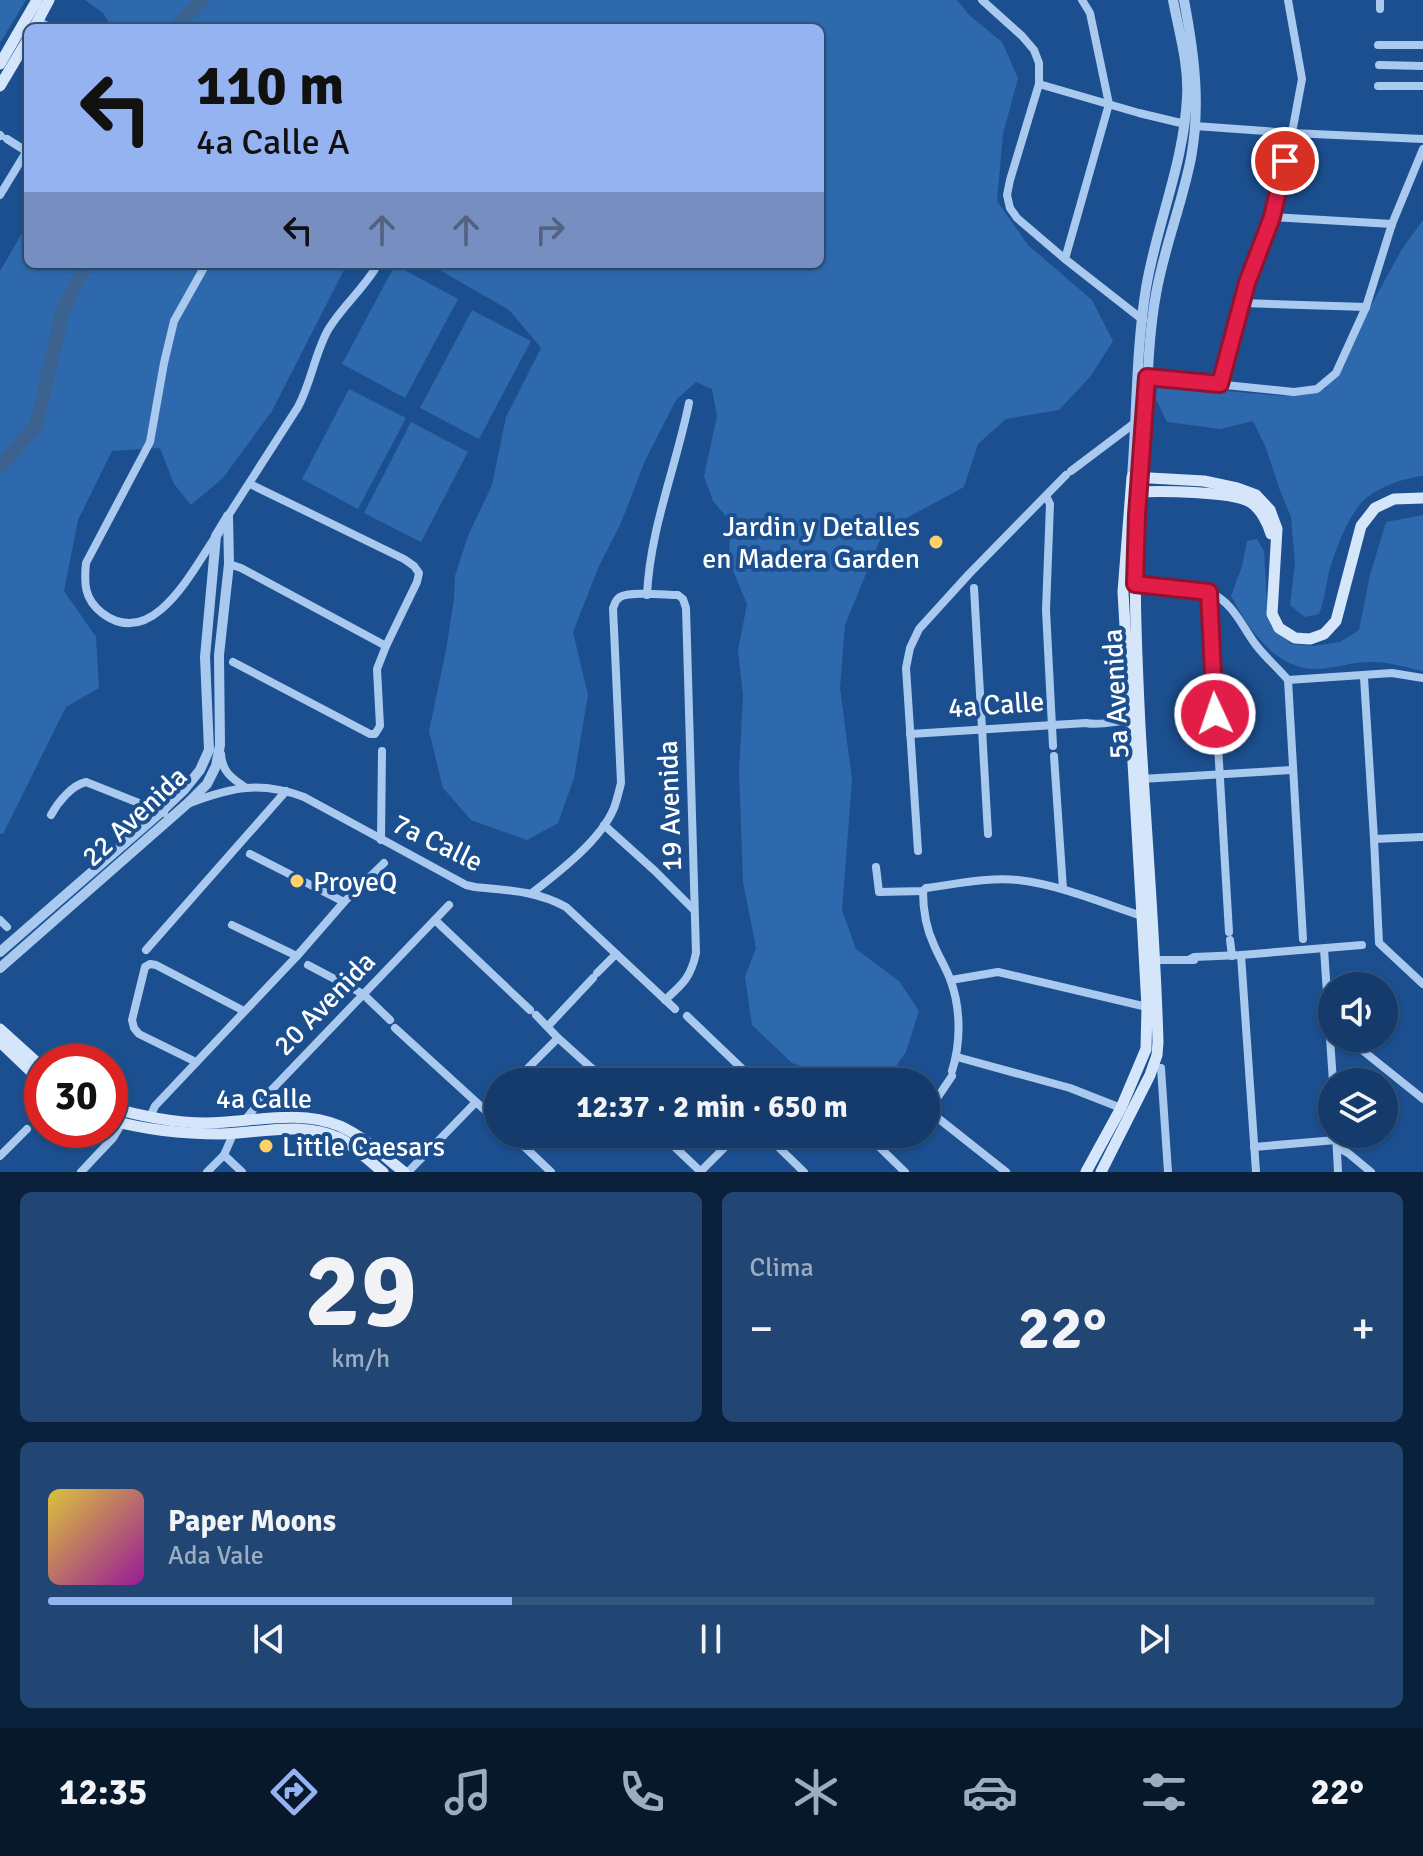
<!DOCTYPE html>
<html lang="es">
<head>
<meta charset="utf-8">
<style>
  :root { --surface:#143b6b; --page:#214673; --text:#f1f3f6; --muted:#9dadc1; --line:#33557e; --accent:#95b2f1 }
  body { margin:0; font-family:Signika,sans-serif; background:var(--page); color:var(--text); height:100vh; display:flex; flex-direction:column; font-size:30px; white-space:nowrap }
  * { box-sizing:border-box; margin:0 }
  p { font-size:26px; color:var(--muted) }
  .icon { flex:none; width:44px; height:44px; fill:none; stroke:currentColor; stroke-width:2; stroke-linecap:round; stroke-linejoin:round }
  .map { position:relative; height:1172px; overflow:hidden }
  .sheet { display:flex; flex-direction:column; gap:20px; padding:20px; background:#0b203b; flex:1 }
  .sheet>* { flex:none }
  .guide { position:absolute; left:24px; top:24px; width:800px; height:244px; border-radius:12px; box-shadow:0 2px 6px #0004,0 0 0 2px var(--line); background:#95b2f1; color:#111; overflow:hidden }
  .controls { position:absolute; left:1318px; top:972px; display:grid; gap:16px }
  .controls a { display:grid; place-items:center; width:80px; height:80px; border-radius:50%; background:var(--surface); box-shadow:0 2px 6px #0004,0 0 0 2px var(--line); font-size:40px }
  .speed { position:absolute; left:24px; top:1044px; display:flex; gap:16px; font-size:40px; font-weight:700; text-align:center }
  .speed>* { display:grid; place-content:center; width:104px; height:104px; border-radius:50%; background:var(--surface); box-shadow:0 2px 6px #0004,0 0 0 2px var(--line); line-height:1 }
  .speed .limit { border:12px solid #d22; background:#fff; color:#111 }
  .pin { position:absolute; display:grid; place-items:center; width:68px; height:68px; color:#fff; margin:-34px; border:4px solid #fff; border-radius:50%; box-shadow:0 2px 8px #0007 }
  .me { position:absolute; width:88px; margin:-44px; rotate:357deg; stroke-linejoin:round; filter:drop-shadow(0 0 6px #0008) }
  .turn { display:flex; align-items:center; gap:28px; height:168px; padding:0 40px; font-size:36px }
  .turn .icon { width:104px; height:104px; stroke-width:2.5 }
  .turn b { display:block; font-size:56px; line-height:68px }
  .lanes { display:flex; align-items:center; height:76px; padding:0 40px; background:#0003; justify-content:center; gap:40px; direction:ltr }
  .lanes .off { opacity:.35 }
  .big { font-size:60px; font-weight:700; line-height:1.1 }
  .sheet .tile { flex:1; display:flex; flex-direction:column; justify-content:center; gap:12px; min-width:0; padding:0 28px; border-radius:12px; background:var(--page) }
  .sheet .dial { align-items:center; gap:0 }
  .dial b { font-size:104px; line-height:1 }
  .song { display:flex; align-items:center; gap:24px }
  .cover { width:96px; height:96px; border-radius:12px; background:linear-gradient(135deg,hsl(50 70% 55%),hsl(300 70% 35%)) }
  .played { height:8px; border-radius:4px; background:linear-gradient(90deg,var(--accent) 35%,var(--line) 35%) }
  .keys { display:flex; justify-content:space-around; direction:ltr }
  .heat { display:flex; justify-content:space-between; align-items:center; font-size:44px; direction:ltr }
  .sheet .tiles { flex:1; display:grid; gap:20px; grid-template-columns:1fr 1fr }
  .tile:last-child { grid-column:span 2 }
  .trip { position:absolute; left:484px; top:1068px; width:456px; height:80px; border-radius:40px; background:var(--surface); box-shadow:0 2px 6px #0004,0 0 0 2px var(--line); font-weight:700; line-height:80px; text-align:center }
  .tab-bar { display:flex; height:128px; justify-content:space-around; align-items:center; background:#08182b; color:var(--muted) }
  .tab-bar .icon { width:56px; height:56px }
  .tab-bar .selected { color:var(--accent) }
  .tab-bar b { font-size:36px; color:var(--text) }
  .map>svg:first-child { display:block }
  .green { fill:#2e69ad }
  .lines { fill:none; stroke-linecap:round; stroke-linejoin:round }
  .river { stroke:#3c6290; stroke-width:14 }
  .minor { stroke:#a9c9ee; stroke-width:8 }
  .tertiary { stroke:#a9c9ee; stroke-width:10 }
  .secondary { stroke:#d6e6fa; stroke-width:11 }
  .route-casing { stroke:#92132f; stroke-width:20 }
  .route { stroke:#e11d48; stroke-width:14 }
  .poi-dot { fill:#ffd166; stroke:#1b4f8f; stroke-width:3 }
  .labels { text-anchor:middle; stroke-width:8; stroke-linejoin:round; paint-order:stroke }
  .poi-label { font-size:28px; fill:#fff; stroke:#1b4f8f; text-anchor:start }
  .street-label { font-size:28px; fill:#fff; stroke:#1b4f8f }
</style>
</head>
<body>
<div class="map">
<svg width="1423" height="1172" viewBox="0 0 1423 1172">
  <rect width="100%" height="100%" fill="#1b4f8f"/>
  <!-- green -->
  <g class="green">
    <path d="M0,0H26L0,43Z"/>
    <path d="M85,0H957L969,15L1002,42L1018,78L1003,134L997,201L1028,245L1092,300L1113,341L1090,377L1059,410L1006,419L978,444L964,487L884,530L845,625L840,688L852,780L842,910L856,949L899,981L919,1011L906,1052L887,1079L843,1082L792,1063L752,1025L745,977L756,948L743,882L739,772L743,696L738,650L747,604L729,561L730,521L713,501L704,476L717,416L712,389L696,382L676,400L645,461L621,523L599,566L573,632L588,695L574,778L558,823L527,840L471,820L443,788L429,731L446,650L454,599L455,576L468,536L492,485L506,417L541,348L509,310L429,264H820V28H112L103,13Z"/>
    <path d="M1423,220V476C1405,477 1373,489 1361,503C1346,521 1333,555 1328,577C1325,590 1324,602 1319,614L1305,617L1290,605L1295,564L1291,517L1279,488L1266,448L1253,421L1221,429L1167,422L1156,399L1157,385L1283,396L1325,389L1402,249Z"/>
    <path d="M28,223V264H347L272,411L223,478L191,505L174,484L160,448L112,451L78,520L64,591L96,637L99,688L66,707L3,834H0V271Z"/>
    <path d="M395,265L458,299L405,398L342,364Z"/>
    <path d="M472,310L531,341L479,439L420,408Z"/>
    <path d="M349,389L406,418L358,509L302,479Z"/>
    <path d="M411,422L468,452L421,542L364,513Z"/>
    <path d="M1423,515V671C1407,668 1390,662 1374,662C1355,661 1336,668 1318,669C1275,670 1249,629 1231,596L1242,566L1247,541L1257,539L1264,551L1267,603L1271,626L1291,644L1314,646L1340,642L1359,630L1370,575L1386,522Z"/>
  </g>
  <g class="lines">
    <!-- river -->
    <g class="river">
      <path d="M175,28L202,0"/>
      <path d="M0,466L36,426L63,310L86,264"/>
    </g>
    <!-- minor -->
    <g class="minor">
      <path d="M982,0L1022,36L1034,50L1039,63V84L1010,180L1007,195L1010,208L1017,218L1065,259L1143,320"/>
      <path d="M1380,9V0"/>
      <path d="M38,21L51,28"/>
      <path d="M1378,45H1423"/>
      <path d="M1379,65L1423,66"/>
      <path d="M1039,84L1139,113L1185,124"/>
      <path d="M1378,86H1423"/>
      <path d="M1195,126L1292,133L1423,139"/>
      <path d="M0,135L1,136"/>
      <path d="M7,139L26,151"/>
      <path d="M0,195L28,149"/>
      <path d="M1272,217L1392,224"/>
      <path d="M1065,259L1109,104L1090,13L1082,0"/>
      <path d="M206,264L174,321L164,363L150,442L86,563C84,583 84,599 102,613C153,652 193,569 216,536"/>
      <path d="M1243,303L1366,307"/>
      <path d="M1147,377L1294,392L1317,389L1336,373L1366,307L1392,224L1423,149"/>
      <path d="M1220,384L1247,283L1272,217L1292,133L1302,79L1288,0"/>
      <path d="M1071,471L1136,422"/>
      <path d="M1046,496L1050,504L1046,610L1053,746"/>
      <path d="M228,516L298,407C311,383 315,353 328,330C342,306 364,289 378,264"/>
      <path d="M229,564L241,568L386,646"/>
      <path d="M1135,584L1209,592C1234,603 1241,625 1256,645C1266,658 1278,668 1288,680L1392,673L1423,678"/>
      <path d="M974,588L988,834"/>
      <path d="M1209,592L1229,932"/>
      <path d="M647,595C650,529 676,467 689,403"/>
      <path d="M233,662L370,734H375L380,726L377,669L386,646L417,582L419,573L414,566L404,559L250,484"/>
      <path d="M1364,677L1374,839L1379,943L1423,984"/>
      <path d="M1288,680L1303,939"/>
      <path d="M910,734L1086,723C1100,726 1116,721 1131,720"/>
      <path d="M221,754C222,771 231,778 245,787"/>
      <path d="M1054,756L1063,889"/>
      <path d="M1141,779L1292,770"/>
      <path d="M190,803C232,787 260,781 304,797L466,885L475,887C507,890 537,891 566,907L675,1009"/>
      <path d="M51,815C58,802 72,785 86,782L164,813"/>
      <path d="M604,825L655,871L693,909"/>
      <path d="M1374,839L1423,837"/>
      <path d="M381,840L382,751"/>
      <path d="M918,851L906,668L910,648L919,629L969,574L1066,475"/>
      <path d="M250,854L344,902"/>
      <path d="M876,867L879,892L923,891L926,888C956,884 988,877 1018,880C1061,885 1102,903 1142,916"/>
      <path d="M923,891C923,909 926,928 934,945C939,957 946,968 950,979C961,1007 961,1043 952,1071"/>
      <path d="M532,893C559,872 601,840 614,808C617,800 619,791 621,783L613,608C615,604 615,600 620,597C630,591 665,595 678,595L683,599L686,608L696,953C691,977 683,984 665,1000"/>
      <path d="M0,920L7,927"/>
      <path d="M435,920L530,1010"/>
      <path d="M232,925L297,956"/>
      <path d="M1230,940L1232,956"/>
      <path d="M1324,949L1333,1082"/>
      <path d="M146,950L286,791"/>
      <path d="M1241,955L1256,1172"/>
      <path d="M1190,959L1194,957L1241,955L1362,945"/>
      <path d="M1151,960H1194"/>
      <path d="M308,965L363,994L390,1020"/>
      <path d="M597,973L616,954"/>
      <path d="M951,980L998,972L1147,1007"/>
      <path d="M536,1015L558,1038L607,1082"/>
      <path d="M687,1016L756,1082"/>
      <path d="M548,1026L593,978"/>
      <path d="M395,1028L498,1122"/>
      <path d="M1347,1038L1423,1099"/>
      <path d="M957,1057L1070,1088L1121,1108"/>
      <path d="M196,1062L139,1034L134,1028L132,1020L145,967L150,964L156,965L244,1011"/>
      <path d="M528,1068L558,1038"/>
      <path d="M1161,1068L1168,1172"/>
      <path d="M581,1082L593,1069"/>
      <path d="M929,1111L1006,1172"/>
      <path d="M927,1113L952,1076"/>
      <path d="M150,1117L155,1106L297,956L344,902L384,863"/>
      <path d="M243,1122L260,1102L449,905"/>
      <path d="M511,1134L551,1172"/>
      <path d="M661,1134L701,1172"/>
      <path d="M765,1134L804,1172"/>
      <path d="M866,1134L905,1172"/>
      <path d="M1336,1134L1338,1172"/>
      <path d="M522,1144L531,1134"/>
      <path d="M1254,1147L1336,1140"/>
      <path d="M1337,1147L1348,1153L1371,1172"/>
      <path d="M224,1155L242,1172"/>
      <path d="M0,1156L27,1129"/>
      <path d="M81,1172L113,1138L122,1123"/>
      <path d="M207,1172L224,1155L234,1132"/>
      <path d="M408,1172L476,1102"/>
      <path d="M700,1172L738,1134"/>
    </g>
    <!-- tertiary -->
    <g class="tertiary">
      <path d="M1132,477C1137,414 1136,350 1146,288C1157,223 1184,163 1187,97C1189,65 1179,32 1173,0"/>
      <path d="M1140,477C1149,416 1145,354 1156,294C1164,248 1182,204 1191,158C1201,104 1194,53 1184,0"/>
      <path d="M0,952L162,811L184,790L200,770L209,750L205,657L216,536L227,518"/>
      <path d="M0,968L188,803L207,784L216,766L220,745L219,655L229,564L228,516"/>
    </g>
    <!-- secondary -->
    <g class="secondary">
      <path d="M34,28L49,0"/>
      <path d="M0,64L37,0"/>
      <path d="M0,86L28,39"/>
      <path d="M1135,492C1159,491 1231,491 1250,502C1260,508 1268,523 1271,534"/>
      <path d="M0,1029L42,1067"/>
      <path d="M0,1042L42,1082"/>
      <path d="M110,1107C139,1116 176,1123 206,1123C250,1123 297,1108 340,1126C364,1137 384,1156 404,1172"/>
      <path d="M110,1120C146,1130 184,1134 221,1134C260,1133 301,1121 339,1138C355,1146 369,1161 383,1172"/>
      <path d="M1086,1172L1121,1108L1146,1049L1147,1007L1142,916L1123,592L1132,477L1204,481L1237,488L1256,495L1270,510L1277,529L1272,614L1279,628L1295,638L1310,639L1324,634L1336,621L1361,526L1375,508L1394,499L1423,498"/>
      <path d="M1101,1172L1150,1075L1157,1055L1158,1042C1155,936 1146,831 1140,726C1136,643 1132,559 1140,477"/>
    </g>
  </g>
  <g class="lines">
    <defs>
      <path id="route" d="M1215,714L1209,592L1135,584L1137,515L1147,377L1220,384L1247,283L1272,217L1285,161"/>
    </defs>
    <!-- route casing -->
    <use href="#route" class="route-casing"/>
    <!-- route -->
    <use href="#route" class="route"/>
  </g>
  <!-- markers -->
  <g class="poi-dot">
    <circle cx="936" cy="542" r="8"/>
    <circle cx="297" cy="881" r="8"/>
    <circle cx="266" cy="1146" r="8"/>
  </g>
  <g class="labels">
    <!-- poi labels -->
    <g class="poi-label">
      <text x="920" y="536" text-anchor="end">Jardin y Detalles<tspan x="920" dy="32">en Madera Garden</tspan></text>
      <text x="313" y="891">ProyeQ</text>
      <text x="282" y="1156">Little Caesars</text>
    </g>
    <!-- street labels -->
    <g class="street-label">
      <text transform="translate(1115 694) rotate(-93)" y="10">5a Avenida</text>
      <text transform="translate(996 704) rotate(-4)" y="10">4a Calle</text>
      <text transform="translate(669 806) rotate(-92)" y="10">19 Avenida</text>
      <text transform="translate(134 816) rotate(-43)" y="10">22 Avenida</text>
      <text transform="translate(438 842) rotate(26)" y="10">7a Calle</text>
      <text transform="translate(324 1003) rotate(-46)" y="10">20 Avenida</text>
      <text x="264" y="1108">4a Calle</text>
    </g>
  </g>
</svg>
<div class="controls">
<a><svg class="icon" aria-label="sound" viewBox="0 0 24 24"><path d="M4 9h4l5-4v14l-5-4H4zM17 9q2 3 0 6"/></svg></a>
<a><svg class="icon" aria-label="layers" viewBox="0 0 24 24"><path d="M12 4l9 5-9 5-9-5zM3 14l9 5 9-5"/></svg></a>
</div>
<div class="speed"><div class="limit">30</div></div>
<div class="pin" style="left:1285px;top:161px;background:#d93025"><svg class="icon" aria-label="arrive" viewBox="0 0 24 24"><path d="M6 21V4h12l-3 4 3 4H6"/></svg></div>
<svg class="me" style="left:1215px;top:714px" viewBox="-20 -20 40 40"><circle r="17" fill="#e11d48" stroke="#fff" stroke-width="3"/><path d="M0-11L8 9 0 5-8 9z" fill="#fff"/></svg>
<div class="trip">12:37 · 2 min · 650 m</div>
<div class="guide">
<div class="turn"><svg class="icon" aria-label="left" viewBox="0 0 24 24"><path d="M17 20v-9H6M10 6l-5 5 5 5"/></svg><div><b>110 m</b>4a Calle A</div></div>
<div class="lanes"><svg class="icon" aria-label="left" viewBox="0 0 24 24"><path d="M17 20v-9H6M10 6l-5 5 5 5"/></svg><svg class="icon off" aria-label="ahead" viewBox="0 0 24 24"><path d="M12 20V5M6 11l6-6 6 6"/></svg><svg class="icon off" aria-label="ahead" viewBox="0 0 24 24"><path d="M12 20V5M6 11l6-6 6 6"/></svg><svg class="icon off" aria-label="right" viewBox="0 0 24 24"><path d="M7 20v-9h11M14 6l5 5-5 5"/></svg></div>
</div>
</div>
<section class="sheet">
<div class="tiles">
<div class="tile dial"><b>29</b><p>km/h</p></div>
<div class="tile"><p>Clima</p>
<div class="heat"><a>−</a><b class="big">22°</b><a>+</a></div>
</div>
<div class="tile">
<div class="song"><i class="cover"></i><div><b>Paper Moons</b><p>Ada Vale</p></div></div>
<div class="played"></div>
<div class="keys"><svg class="icon" aria-label="previous" viewBox="0 0 24 24"><path d="M18 5L8 12l10 7zM5 5v14"/></svg><svg class="icon" aria-label="pause" viewBox="0 0 24 24"><path d="M8 5v14M16 5v14"/></svg><svg class="icon" aria-label="next" viewBox="0 0 24 24"><path d="M6 5l10 7-10 7zM19 5v14"/></svg></div>
</div>
</div>
</section>
<nav class="tab-bar">
<b>12:35</b>
<svg class="icon selected" aria-label="directions" viewBox="0 0 24 24"><path d="M12 3l9 9-9 9-9-9zM9 14v-3h6M13 9l2 2-2 2"/></svg>
<svg class="icon" aria-label="music" viewBox="0 0 24 24"><path d="M9 18V5l10-2v13"/><circle cx="6" cy="18" r="3"/><circle cx="16" cy="16" r="3"/></svg>
<svg class="icon" aria-label="phone" viewBox="0 0 24 24"><path d="M5 4h4l2 5-3 2q2 4 5 5l2-3 5 2v4C11 20 4 13 5 4z"/></svg>
<svg class="icon" aria-label="climate" viewBox="0 0 24 24"><path d="M12 3v18M4 7l16 10M4 17L20 7"/></svg>
<svg class="icon" aria-label="car" viewBox="0 0 24 24"><path d="M5 17H2v-5l4-1 3-4h7l3 4 3 1v5h-3M9 17h6M6 11h13"/><circle cx="7" cy="17" r="2"/><circle cx="17" cy="17" r="2"/></svg>
<svg class="icon" aria-label="filters" viewBox="0 0 24 24"><path d="M4 7h16M4 17h16"/><circle cx="9" cy="7" r="2"/><circle cx="15" cy="17" r="2"/></svg>
<b>22°</b>
</nav>
</body>
</html>
